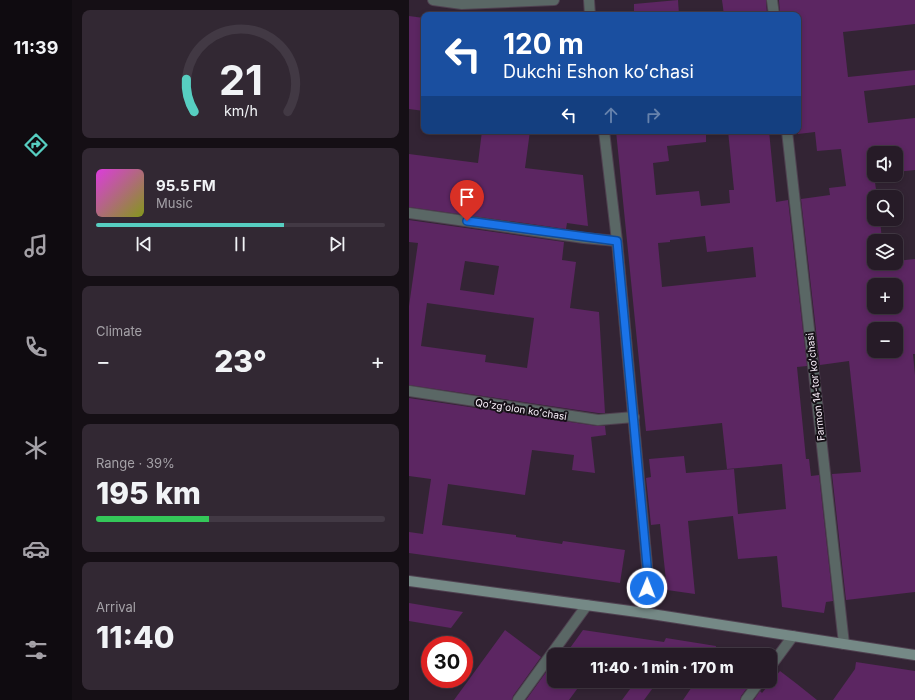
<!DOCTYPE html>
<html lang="en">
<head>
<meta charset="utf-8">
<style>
  :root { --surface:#261b27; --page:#322833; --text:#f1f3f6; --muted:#a4a1a7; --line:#423944; --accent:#57cec1 }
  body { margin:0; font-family:Inter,sans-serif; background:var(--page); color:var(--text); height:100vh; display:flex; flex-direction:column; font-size:15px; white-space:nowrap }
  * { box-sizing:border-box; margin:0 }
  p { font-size:13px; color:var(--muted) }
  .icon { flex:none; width:22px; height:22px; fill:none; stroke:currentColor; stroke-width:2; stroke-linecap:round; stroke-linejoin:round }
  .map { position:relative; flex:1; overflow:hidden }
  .sheet { display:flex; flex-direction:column; gap:10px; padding:10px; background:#150f15; width:337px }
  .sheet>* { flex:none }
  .banner { position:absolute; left:12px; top:12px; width:380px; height:122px; border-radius:8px; box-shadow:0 2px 6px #0003,0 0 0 1px var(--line); background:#1a4fa0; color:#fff; overflow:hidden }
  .tools { position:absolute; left:458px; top:146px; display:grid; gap:8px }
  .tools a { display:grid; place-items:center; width:36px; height:36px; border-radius:8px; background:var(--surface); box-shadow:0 2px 6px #0003,0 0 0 1px var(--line); font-size:20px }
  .speed { position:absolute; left:12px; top:636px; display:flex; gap:8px; font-size:20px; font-weight:700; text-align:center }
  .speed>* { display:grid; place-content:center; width:52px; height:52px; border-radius:50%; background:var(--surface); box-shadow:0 2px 6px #0003,0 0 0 1px var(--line); line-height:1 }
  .speed .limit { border:6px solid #d22; background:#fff; color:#111 }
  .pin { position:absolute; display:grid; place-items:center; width:34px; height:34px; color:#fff; margin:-41px -17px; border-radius:50% 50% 50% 0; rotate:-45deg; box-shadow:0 0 4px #0007 }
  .pin .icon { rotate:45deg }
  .me { position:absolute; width:44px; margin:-22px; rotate:1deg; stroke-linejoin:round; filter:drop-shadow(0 0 3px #0008) }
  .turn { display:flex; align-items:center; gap:14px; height:84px; padding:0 16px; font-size:18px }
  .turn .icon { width:52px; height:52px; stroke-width:2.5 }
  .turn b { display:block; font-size:28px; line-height:34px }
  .lanes { display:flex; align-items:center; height:38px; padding:0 16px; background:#0003; justify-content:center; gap:20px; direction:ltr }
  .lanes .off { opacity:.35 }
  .big { font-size:30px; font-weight:800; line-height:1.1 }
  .sheet .card { flex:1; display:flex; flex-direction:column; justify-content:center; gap:6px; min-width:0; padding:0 14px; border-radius:8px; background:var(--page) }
  .sheet .dial { align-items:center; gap:0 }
  .dial svg { height:104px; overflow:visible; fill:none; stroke:var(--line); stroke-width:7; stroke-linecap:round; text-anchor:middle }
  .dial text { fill:var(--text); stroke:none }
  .song { display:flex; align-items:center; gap:12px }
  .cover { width:48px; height:48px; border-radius:6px; background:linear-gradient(135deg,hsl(300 70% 55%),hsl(70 70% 35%)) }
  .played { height:4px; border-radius:2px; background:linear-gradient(90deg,var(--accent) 65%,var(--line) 65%) }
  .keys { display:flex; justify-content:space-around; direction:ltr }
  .heat { display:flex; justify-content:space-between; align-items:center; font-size:22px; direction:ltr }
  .charge { height:6px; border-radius:3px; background:linear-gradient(90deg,#34c759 39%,var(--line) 0) }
  .trip { position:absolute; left:138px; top:648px; width:230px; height:40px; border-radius:8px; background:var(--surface); box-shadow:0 2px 6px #0003,0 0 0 1px var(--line); font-weight:800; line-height:40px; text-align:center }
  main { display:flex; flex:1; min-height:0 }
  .dock { display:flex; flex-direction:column; width:72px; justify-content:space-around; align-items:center; background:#0f0b10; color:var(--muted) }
  .dock .icon { width:28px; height:28px }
  .dock .current { color:var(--accent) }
  .dock b { font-size:18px; color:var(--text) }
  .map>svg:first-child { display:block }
  .building { fill:#5c2662; fill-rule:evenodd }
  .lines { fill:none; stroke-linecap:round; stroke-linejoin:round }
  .street-casing { stroke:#4f4150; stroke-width:12 }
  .secondary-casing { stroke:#4f4150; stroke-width:12 }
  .street { stroke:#5a6765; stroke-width:10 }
  .secondary { stroke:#758986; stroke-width:10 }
  .route-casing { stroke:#114b97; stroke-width:10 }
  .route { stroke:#1a73e8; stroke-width:7 }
  .labels { text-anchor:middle; stroke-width:4; stroke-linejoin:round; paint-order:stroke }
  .street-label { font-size:10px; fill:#fbf1fc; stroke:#161017 }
</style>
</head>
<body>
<main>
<nav class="dock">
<b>11:39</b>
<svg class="icon current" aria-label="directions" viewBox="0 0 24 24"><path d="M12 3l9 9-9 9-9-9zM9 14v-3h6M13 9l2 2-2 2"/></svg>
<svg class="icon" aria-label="music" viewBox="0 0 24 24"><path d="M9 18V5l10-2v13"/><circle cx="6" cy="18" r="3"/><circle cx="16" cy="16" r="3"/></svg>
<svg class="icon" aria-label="phone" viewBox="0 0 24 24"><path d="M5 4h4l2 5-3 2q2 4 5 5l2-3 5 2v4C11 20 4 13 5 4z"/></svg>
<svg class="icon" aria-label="climate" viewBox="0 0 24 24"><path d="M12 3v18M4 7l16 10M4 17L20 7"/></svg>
<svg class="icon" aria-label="car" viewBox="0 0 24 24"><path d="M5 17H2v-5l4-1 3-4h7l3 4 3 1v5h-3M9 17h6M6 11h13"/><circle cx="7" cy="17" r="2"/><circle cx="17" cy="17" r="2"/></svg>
<svg class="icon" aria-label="filters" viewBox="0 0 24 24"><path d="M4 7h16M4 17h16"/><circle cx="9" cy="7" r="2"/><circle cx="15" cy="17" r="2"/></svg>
</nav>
<section class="sheet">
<div class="card dial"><svg viewBox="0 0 100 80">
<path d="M14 69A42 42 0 1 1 86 69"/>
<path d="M14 69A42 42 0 0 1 8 44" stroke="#57cec1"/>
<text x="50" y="56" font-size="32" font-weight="700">21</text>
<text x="50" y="72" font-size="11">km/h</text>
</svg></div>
<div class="card">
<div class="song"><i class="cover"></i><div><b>95.5 FM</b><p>Music</p></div></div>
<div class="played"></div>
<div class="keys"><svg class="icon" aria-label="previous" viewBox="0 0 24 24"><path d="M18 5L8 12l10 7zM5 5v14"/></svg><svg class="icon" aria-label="pause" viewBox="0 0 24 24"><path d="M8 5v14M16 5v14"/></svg><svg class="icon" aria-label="next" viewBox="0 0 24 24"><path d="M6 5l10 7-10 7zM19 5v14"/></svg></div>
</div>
<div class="card"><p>Climate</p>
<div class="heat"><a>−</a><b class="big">23°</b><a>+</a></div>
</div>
<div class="card"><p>Range · 39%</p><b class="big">195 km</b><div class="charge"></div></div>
<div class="card"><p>Arrival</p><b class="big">11:40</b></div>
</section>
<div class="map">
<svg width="506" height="700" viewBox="0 0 506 700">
  <rect width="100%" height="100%" fill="#332434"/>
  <!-- building -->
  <g class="building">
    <path d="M269,0L270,15H225V4Z"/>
    <path d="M313,0H357L358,15H315Z"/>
    <path d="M370,0H506V24L434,32L439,77L506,70V85L455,91L459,123L506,118V170L487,172V153H465V175L468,197H465V219H471L473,241H465V263H487V261L506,259V354H504L506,375V592L437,600L423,474L452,472L440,361L411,365L392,199L421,195L420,188L437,186L432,149L408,151L406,132L389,134V15H371ZM465,285H487V307H465ZM465,329H487V351H465Z"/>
    <path d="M0,16L15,18V111L0,109Z"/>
    <path d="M73,131H121L116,168L174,175L179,226L158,223L157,229L0,207V154L69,163Z"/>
    <path d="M207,131H297V142L258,146L260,161L244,163L247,195L290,191L292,206L321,203L320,190H325L319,131H360L367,202L379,200L398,366L388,367L397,459H400L402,476L410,475L424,601L417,602L415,613L373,607L368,556L329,559L324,516L279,521L286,594L258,590L251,524L242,525L237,478L242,477L240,459L275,456L277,473L325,469L329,514L377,509L373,464L318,469L313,423L237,431ZM296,236L298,252L344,247L347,277L253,287L249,243L261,242V240Z"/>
    <path d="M0,220L155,242L153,260L167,262L161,308L190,312L196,413H189L0,385V306L9,243L0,242ZM56,261L90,266L85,295L51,290ZM18,303L125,318L118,368L76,362L77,355L12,346Z"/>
    <path d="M0,398L188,426H196L197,435L182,437L186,473L163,470L165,455L123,450L116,495L39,484L33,525L107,535V537L153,544L154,541L216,550L211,583L0,553V532L14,534L22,479L0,476Z"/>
    <path d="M0,603L54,612L42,628L0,621Z"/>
    <path d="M96,630L132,657L104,696L103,700H45Z"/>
    <path d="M174,630L255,642L257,638L307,646L306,655L312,647L344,653L342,655H231L197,650L193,655H156Z"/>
    <path d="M447,662L506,671V700H424L446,669Z"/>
    <path d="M143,664L145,666V681H174L160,700H117Z"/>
    <path d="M371,671L388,684L408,700H345L351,691L353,693Z"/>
    <path d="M227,681H249L235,700H213Z"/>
    <path d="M287,681H337L341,684L332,696L331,700H274Z"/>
  </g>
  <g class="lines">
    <defs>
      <g id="street">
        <path d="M24,0L53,4L145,0"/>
        <path d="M180,0L181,15"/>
        <path d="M363,0L365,15"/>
        <path d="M195,131L208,241L239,576L236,613"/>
        <path d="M378,131L435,644"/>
        <path d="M0,213L175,238L208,241"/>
        <path d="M0,391L189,420L225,417"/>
        <path d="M361,667L384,636"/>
        <path d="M109,700L178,605"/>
        <path d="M337,700L351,681"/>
      </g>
      <path id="secondary" d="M0,581L236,613L506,655"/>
    </defs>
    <!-- street casing -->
    <use href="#street" class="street-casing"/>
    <!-- secondary casing -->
    <use href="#secondary" class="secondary-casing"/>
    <!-- street -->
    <use href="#street" class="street"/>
    <!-- secondary -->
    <use href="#secondary" class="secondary"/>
  </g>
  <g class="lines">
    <defs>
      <path id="route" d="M58,221L208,241L239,576L238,588"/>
    </defs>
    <!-- route casing -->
    <use href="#route" class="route-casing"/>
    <!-- route -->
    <use href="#route" class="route"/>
  </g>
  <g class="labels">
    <!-- street labels -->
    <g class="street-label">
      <text transform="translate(406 387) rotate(-96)" y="4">Farmon 14-tor koʻchasi</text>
      <text transform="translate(112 409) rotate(9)" y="4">Qoʻzgʻolon koʻchasi</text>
    </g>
  </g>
</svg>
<div class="tools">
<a><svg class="icon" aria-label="sound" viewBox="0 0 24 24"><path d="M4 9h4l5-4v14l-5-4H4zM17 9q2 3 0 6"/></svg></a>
<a><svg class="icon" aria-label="search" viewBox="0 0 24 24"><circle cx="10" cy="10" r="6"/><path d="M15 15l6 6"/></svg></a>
<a><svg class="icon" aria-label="layers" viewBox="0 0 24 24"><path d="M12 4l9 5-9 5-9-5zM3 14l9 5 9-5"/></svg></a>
<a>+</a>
<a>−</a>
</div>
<div class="speed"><div class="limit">30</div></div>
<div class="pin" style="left:58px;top:221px;background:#d93025"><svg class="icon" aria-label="arrive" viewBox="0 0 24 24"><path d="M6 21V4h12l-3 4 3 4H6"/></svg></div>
<svg class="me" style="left:238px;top:588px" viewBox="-20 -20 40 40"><circle r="17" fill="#1a73e8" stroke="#fff" stroke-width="3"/><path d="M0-11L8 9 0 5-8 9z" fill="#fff"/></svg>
<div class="trip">11:40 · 1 min · 170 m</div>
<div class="banner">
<div class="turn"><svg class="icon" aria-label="left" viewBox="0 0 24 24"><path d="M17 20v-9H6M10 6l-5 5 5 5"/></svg><div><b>120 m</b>Dukchi Eshon koʻchasi</div></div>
<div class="lanes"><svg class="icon" aria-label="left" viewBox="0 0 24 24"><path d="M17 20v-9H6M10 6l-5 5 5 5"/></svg><svg class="icon off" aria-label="ahead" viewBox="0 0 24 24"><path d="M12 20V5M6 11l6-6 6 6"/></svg><svg class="icon off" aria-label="right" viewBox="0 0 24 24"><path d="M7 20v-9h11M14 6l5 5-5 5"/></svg></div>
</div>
</div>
</main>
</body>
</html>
